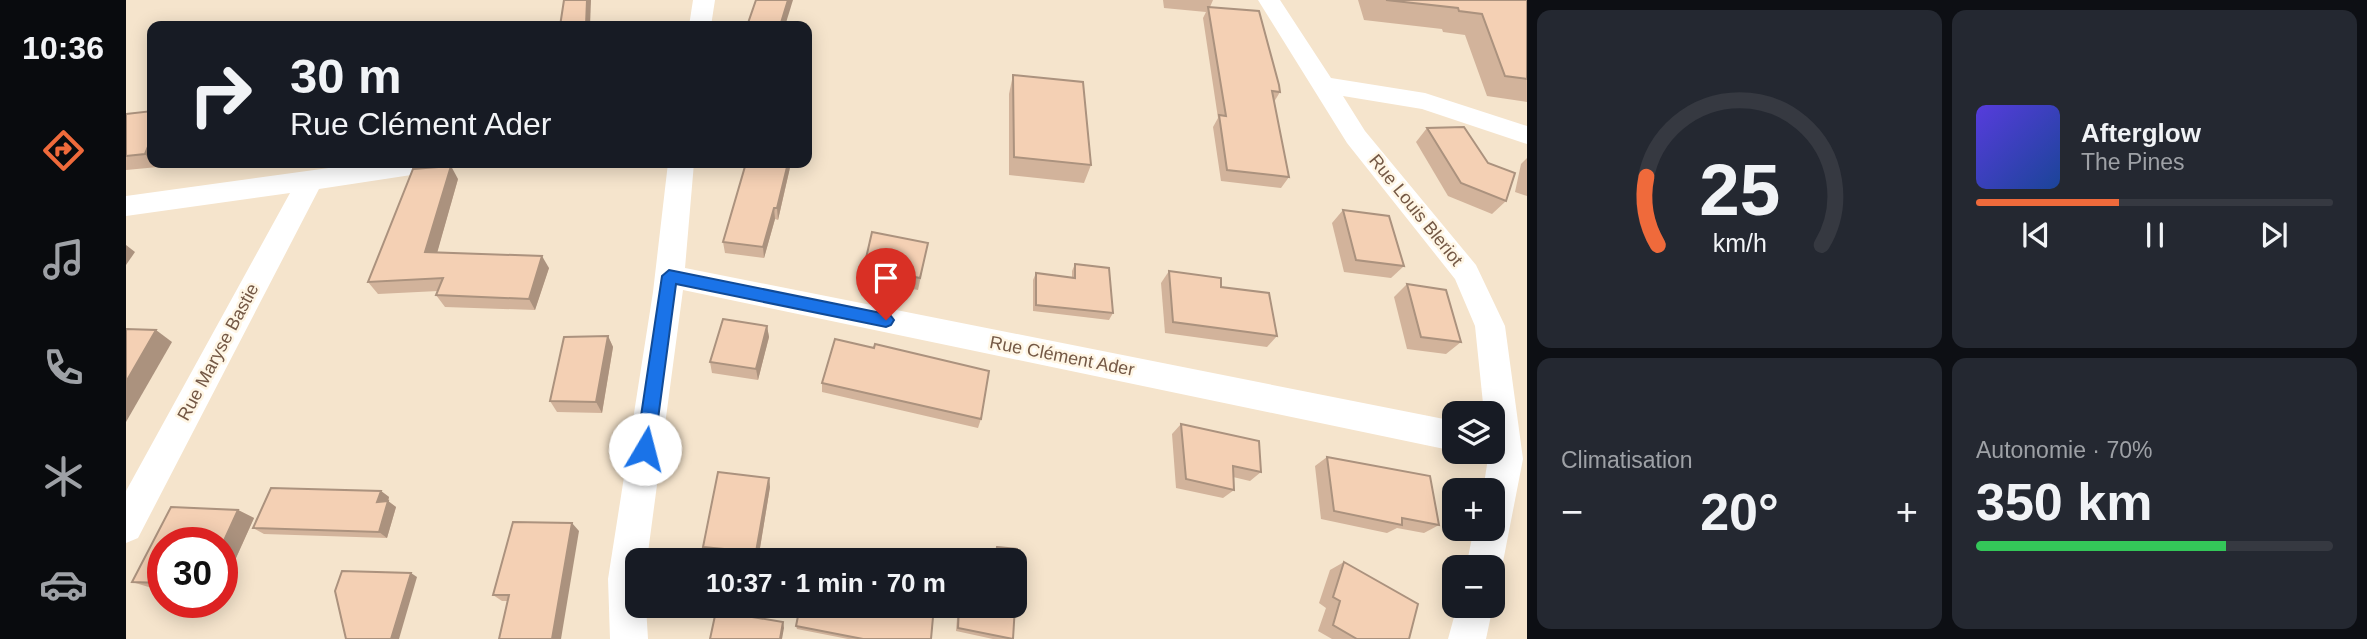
<!DOCTYPE html>
<html lang="fr">
<head>
<meta charset="utf-8">
<style>
  :root { --surface:#171b24; --page:#242831; --text:#f1f3f6; --muted:#9ea1a6; --line:#363941; --accent:#ef6a3b }
  body { margin:0; font-family:Helvetica,sans-serif; background:var(--page); color:var(--text); height:100vh; display:flex; flex-direction:column; font-size:26px; white-space:nowrap }
  * { box-sizing:border-box; margin:0 }
  p { font-size:23px; color:var(--muted) }
  .icon { flex:none; width:38px; height:38px; fill:none; stroke:currentColor; stroke-width:2; stroke-linecap:round; stroke-linejoin:round }
  .map { position:relative; flex:1; overflow:hidden }
  .sheet { display:flex; flex-direction:column; gap:10px; padding:10px; background:#0d0f14; width:840px }
  .sheet>* { flex:none }
  .banner { position:absolute; left:21px; top:21px; width:665px; height:147px; border-radius:14px; box-shadow:0 4px 18px #0003; background:#171b24; color:var(--text); overflow:hidden }
  .tools { position:absolute; left:1316px; top:401px; display:grid; gap:14px }
  .tools a { display:grid; place-items:center; width:63px; height:63px; border-radius:14px; background:var(--surface); box-shadow:0 4px 18px #0003; font-size:35px }
  .speed { position:absolute; left:21px; top:527px; display:flex; gap:14px; font-size:35px; font-weight:700; text-align:center }
  .speed>* { display:grid; place-content:center; width:91px; height:91px; border-radius:50%; background:var(--surface); box-shadow:0 4px 18px #0003; line-height:1 }
  .speed .limit { border:10px solid #d22; background:#fff; color:#111 }
  .pin { position:absolute; display:grid; place-items:center; width:60px; height:60px; color:#fff; margin:-72px -30px; border-radius:50% 50% 50% 0; rotate:-45deg; box-shadow:0 0 7px #0007 }
  .pin .icon { rotate:45deg }
  .me { position:absolute; width:77px; margin:-38px; rotate:8deg; stroke-linejoin:round; filter:drop-shadow(0 0 5px #0008) }
  .turn { display:flex; align-items:center; gap:24px; height:147px; padding:0 28px; font-size:32px }
  .turn .icon { width:91px; height:91px; stroke-width:2.5 }
  .turn b { display:block; font-size:49px; line-height:60px }
  .big { font-size:52px; font-weight:800; line-height:1.1 }
  .sheet .widget { flex:1; display:flex; flex-direction:column; justify-content:center; gap:10px; min-width:0; padding:0 24px; border-radius:14px; background:var(--page) }
  .sheet .dial { align-items:center; gap:0 }
  .dial svg { height:182px; overflow:visible; fill:none; stroke:var(--line); stroke-width:7; stroke-linecap:round; text-anchor:middle }
  .dial text { fill:var(--text); stroke:none }
  .song { display:flex; align-items:center; gap:21px }
  .cover { width:84px; height:84px; border-radius:10px; background:linear-gradient(135deg,hsl(250 70% 55%),hsl(220 70% 35%)) }
  .played { height:7px; border-radius:4px; background:linear-gradient(90deg,var(--accent) 40%,var(--line) 40%) }
  .keys { display:flex; justify-content:space-around; direction:ltr }
  .heat { display:flex; justify-content:space-between; align-items:center; font-size:38px; direction:ltr }
  .charge { height:10px; border-radius:5px; background:linear-gradient(90deg,#34c759 70%,var(--line) 0) }
  .sheet .tiles { flex:1; display:grid; gap:10px; grid-template-columns:repeat(2,1fr) }
  .trip { position:absolute; left:499px; top:548px; width:402px; height:70px; border-radius:14px; background:var(--surface); box-shadow:0 4px 18px #0003; font-weight:800; line-height:70px; text-align:center }
  main { display:flex; flex:1; min-height:0 }
  .tabs { display:flex; flex-direction:column; width:126px; justify-content:space-around; align-items:center; background:#090b0e; color:var(--muted) }
  .tabs .icon { width:49px; height:49px }
  .tabs .active { color:var(--accent) }
  .tabs b { font-size:32px; color:var(--text) }
  .map>svg:first-child { display:block }
  .residential { fill:#f5e4cc; fill-rule:evenodd }
  .lines { fill:none; stroke-linecap:round; stroke-linejoin:round }
  .minor { fill:#fff; fill-rule:evenodd }
  .wall { fill:#d2b39b }
  .shaded-wall { fill:#ab927e }
  .building { fill:#f4d0b4; stroke:#ab927e; stroke-width:2 }
  .route { fill:#1a73e8; stroke:#114b97; stroke-width:2 }
  .labels { text-anchor:middle; stroke-width:5; stroke-linejoin:round; paint-order:stroke }
  .street-label { font-size:18px; fill:#745845; stroke:#fff6e5 }
</style>
</head>
<body>
<main>
<nav class="tabs">
<b>10:36</b>
<svg class="icon active" aria-label="directions" viewBox="0 0 24 24"><path d="M12 3l9 9-9 9-9-9zM9 14v-3h6M13 9l2 2-2 2"/></svg>
<svg class="icon" aria-label="music" viewBox="0 0 24 24"><path d="M9 18V5l10-2v13"/><circle cx="6" cy="18" r="3"/><circle cx="16" cy="16" r="3"/></svg>
<svg class="icon" aria-label="phone" viewBox="0 0 24 24"><path d="M5 4h4l2 5-3 2q2 4 5 5l2-3 5 2v4C11 20 4 13 5 4z"/></svg>
<svg class="icon" aria-label="climate" viewBox="0 0 24 24"><path d="M12 3v18M4 7l16 10M4 17L20 7"/></svg>
<svg class="icon" aria-label="car" viewBox="0 0 24 24"><path d="M5 17H2v-5l4-1 3-4h7l3 4 3 1v5h-3M9 17h6M6 11h13"/><circle cx="7" cy="17" r="2"/><circle cx="17" cy="17" r="2"/></svg>
</nav>
<div class="map">
<svg width="1401" height="639" viewBox="0 0 1401 639">
  <rect width="100%" height="100%" fill="#fdf2dd"/>
  <!-- residential -->
  <path class="residential" d="M0,0H1401V639H0ZM26,26H681V163H26ZM1328,413H1367V452H1328ZM1328,490H1367V528H1328ZM37,542H96V602H37ZM511,560H889V606H511ZM1328,567H1367V606H1328Z"/>
  <g class="lines">
    <!-- minor -->
    <g class="minor">
      <path d="M567,0H589L585,26H563Z"/>
      <path d="M1132,0H1154L1205,78L1299,93L1401,126V144L1296,109L1217,96L1239,131L1350,265L1379,326L1397,459L1376,567L1371,580L1367,581V567H1340L1348,528H1367V490H1357L1363,452H1367V413H1358L1349,326L1329,279L1221,143Z"/>
      <path d="M239,163H318L314,170L305,172L193,189L12,538L0,543V491L164,193L0,216V196Z"/>
      <path d="M542,163H568L559,268L1328,421V451L557,290L521,560H511V606H520L522,639H484L482,579L527,292Z"/>
      <path d="M1367,604V606L1360,639H1322L1331,606Z"/>
    </g>
  </g>
  <!-- wall -->
  <g class="wall">
    <path d="M1037,0H1087L1084,7L1154,92L1148,102L1163,177L1155,188L1095,181L1087,127L1092,118L1077,18L1080,12L1038,8Z"/>
    <path d="M1232,0H1401V102L1361,96L1339,35L1317,32L1316,29L1238,20Z"/>
    <path d="M887,75L965,165L958,183L883,175V94Z"/>
    <path d="M26,111V163H33L32,167L0,170V114Z"/>
    <path d="M1301,128L1380,201L1366,214L1322,196L1290,142Z"/>
    <path d="M1401,158V196L1389,192L1395,164Z"/>
    <path d="M620,163H665L652,220L649,219L638,258L599,253L597,242Z"/>
    <path d="M332,179L311,252L423,268L409,310L319,307L310,295L312,291L252,294L242,282Z"/>
    <path d="M1217,210L1278,266L1265,278L1218,272L1206,223Z"/>
    <path d="M802,243L792,290L737,279L738,267Z"/>
    <path d="M949,264L987,313L983,320L907,311V280L910,273L946,278V271Z"/>
    <path d="M1043,271L1151,336L1141,347L1039,333L1035,283Z"/>
    <path d="M1281,284L1335,342L1320,354L1281,349L1268,297Z"/>
    <path d="M641,326L643,337L632,380L586,373L584,362Z"/>
    <path d="M482,336L487,347L476,413L431,412L424,401Z"/>
    <path d="M696,383L855,419L852,428L696,392Z"/>
    <path d="M1055,424L1135,472L1124,481L1107,477L1108,490L1097,498L1050,488L1046,434Z"/>
    <path d="M1201,457L1313,525L1298,533L1271,528L1261,533L1195,519L1189,466Z"/>
    <path d="M643,478L644,487L632,560L580,554L577,547Z"/>
    <path d="M255,491L263,497L262,501L270,507L261,538L138,534L127,528Z"/>
    <path d="M45,507L112,510L128,518L96,589V542H37V589L26,588L6,582Z"/>
    <path d="M453,531L382,601H376L367,595Z"/>
    <path d="M1218,562L1283,639H1206L1192,631L1200,608L1193,603L1204,570Z"/>
    <path d="M832,606H889L887,639H867L830,631Z"/>
    <path d="M670,626L805,639H722L671,629Z"/>
  </g>
  <!-- shaded-wall -->
  <g class="shaded-wall">
    <path d="M461,0H465L464,26H460Z"/>
    <path d="M662,0H667L659,26H654Z"/>
    <path d="M26,137V162L19,154Z"/>
    <path d="M662,163H665L652,220L651,208Z"/>
    <path d="M325,166L332,179L308,264L299,252Z"/>
    <path d="M648,208L649,219L638,258L637,247Z"/>
    <path d="M0,245L9,252L0,265Z"/>
    <path d="M416,256L423,268L409,310L403,299Z"/>
    <path d="M641,326L643,337L632,380L630,369Z"/>
    <path d="M30,330L46,342L0,422V382Z"/>
    <path d="M482,336L487,347L476,413L470,402Z"/>
    <path d="M643,478L644,487L632,560L630,552Z"/>
    <path d="M255,491L263,497L262,501L270,507L261,538L253,532L251,502Z"/>
    <path d="M112,510L128,518L96,589V545Z"/>
    <path d="M446,523L453,531L435,639H426Z"/>
    <path d="M285,573L291,577L273,639H265Z"/>
    <path d="M657,622L658,628L656,639H654Z"/>
  </g>
  <!-- building -->
  <g class="building">
    <path d="M438,0H461L460,26H434Z"/>
    <path d="M630,0H662L654,26H621Z"/>
    <path d="M1260,0H1401V79L1379,76L1356,14L1333,11L1332,8Z"/>
    <path d="M1082,7L1133,11L1153,85L1154,92L1146,91L1163,177L1101,170L1093,115L1100,116Z"/>
    <path d="M887,75L957,82L965,165L888,157Z"/>
    <path d="M26,111V137L19,154L0,156V114Z"/>
    <path d="M1338,127L1362,163L1389,173L1380,201L1335,183L1301,128Z"/>
    <path d="M620,163H662L651,208H648L637,247L597,242Z"/>
    <path d="M325,166L299,252L416,256L403,299L310,295L317,278L242,282L287,169Z"/>
    <path d="M1217,210L1263,216L1278,266L1230,260Z"/>
    <path d="M746,232L802,243L794,278L738,267Z"/>
    <path d="M949,264L983,268L987,313L910,305V273L949,278Z"/>
    <path d="M1043,271L1095,278V287L1143,293L1151,336L1047,322Z"/>
    <path d="M1281,284L1320,290L1335,342L1295,337Z"/>
    <path d="M597,319L641,326L630,369L584,362Z"/>
    <path d="M0,329L30,330L0,382Z"/>
    <path d="M482,336L470,402L424,401L438,337Z"/>
    <path d="M709,339L748,348L749,344L863,371L855,419L696,383Z"/>
    <path d="M1055,424L1133,441L1135,472L1107,466L1108,490L1060,479Z"/>
    <path d="M1201,457L1304,476L1313,525L1276,518V525L1208,511Z"/>
    <path d="M592,472L643,478L630,552L577,547Z"/>
    <path d="M145,488L255,491L251,502L262,501L253,532L127,528Z"/>
    <path d="M45,507L112,510L96,545V542H37V583L6,582Z"/>
    <path d="M387,522L446,523L426,639H373L383,595H367Z"/>
    <path d="M871,547L891,549L889,593V560H869Z"/>
    <path d="M1218,562L1292,604L1283,639H1231L1207,625L1214,601L1207,597Z"/>
    <path d="M216,571L285,573L265,639H220L209,591Z"/>
    <path d="M674,606H808L805,639H737L670,626Z"/>
    <path d="M833,606H889L887,639L832,628Z"/>
    <path d="M590,611L657,622L654,639H584Z"/>
  </g>
  <!-- route -->
  <path class="route" d="M543,270L760,314L765,316L768,320L765,325L760,327L550,284L528,449L525,454L519,457L513,454L510,449L536,276Z"/>
  <g class="labels">
    <!-- street labels -->
    <g class="street-label">
      <text transform="translate(1290 210) rotate(51)" y="6">Rue Louis Bleriot</text>
      <text transform="translate(92 352) rotate(-62)" y="6">Rue Maryse Bastie</text>
      <text transform="translate(936 356) rotate(11)" y="6">Rue Clément Ader</text>
    </g>
  </g>
</svg>
<div class="tools">
<a><svg class="icon" aria-label="layers" viewBox="0 0 24 24"><path d="M12 4l9 5-9 5-9-5zM3 14l9 5 9-5"/></svg></a>
<a>+</a>
<a>−</a>
</div>
<div class="speed"><div class="limit">30</div></div>
<div class="pin" style="left:760px;top:320px;background:#d93025"><svg class="icon" aria-label="arrive" viewBox="0 0 24 24"><path d="M6 21V4h12l-3 4 3 4H6"/></svg></div>
<svg class="me" style="left:519px;top:449px" viewBox="-20 -20 40 40"><circle r="19" fill="#fff"/><path d="M0-13L10 11 0 6-10 11z" fill="#1a73e8"/></svg>
<div class="trip">10:37 · 1 min · 70 m</div>
<div class="banner">
<div class="turn"><svg class="icon" aria-label="right" viewBox="0 0 24 24"><path d="M7 20v-9h11M14 6l5 5-5 5"/></svg><div><b>30 m</b>Rue Clément Ader</div></div>
</div>
</div>
<section class="sheet">
<div class="tiles">
<div class="widget dial"><svg viewBox="0 0 100 80">
<path d="M14 69A42 42 0 1 1 86 69"/>
<path d="M14 69A42 42 0 0 1 9 39" stroke="#ef6a3b"/>
<text x="50" y="56" font-size="32" font-weight="700">25</text>
<text x="50" y="72" font-size="11">km/h</text>
</svg></div>
<div class="widget">
<div class="song"><i class="cover"></i><div><b>Afterglow</b><p>The Pines</p></div></div>
<div class="played"></div>
<div class="keys"><svg class="icon" aria-label="previous" viewBox="0 0 24 24"><path d="M18 5L8 12l10 7zM5 5v14"/></svg><svg class="icon" aria-label="pause" viewBox="0 0 24 24"><path d="M8 5v14M16 5v14"/></svg><svg class="icon" aria-label="next" viewBox="0 0 24 24"><path d="M6 5l10 7-10 7zM19 5v14"/></svg></div>
</div>
<div class="widget"><p>Climatisation</p>
<div class="heat"><a>−</a><b class="big">20°</b><a>+</a></div>
</div>
<div class="widget"><p>Autonomie · 70%</p><b class="big">350 km</b><div class="charge"></div></div>
</div>
</section>
</main>
</body>
</html>
